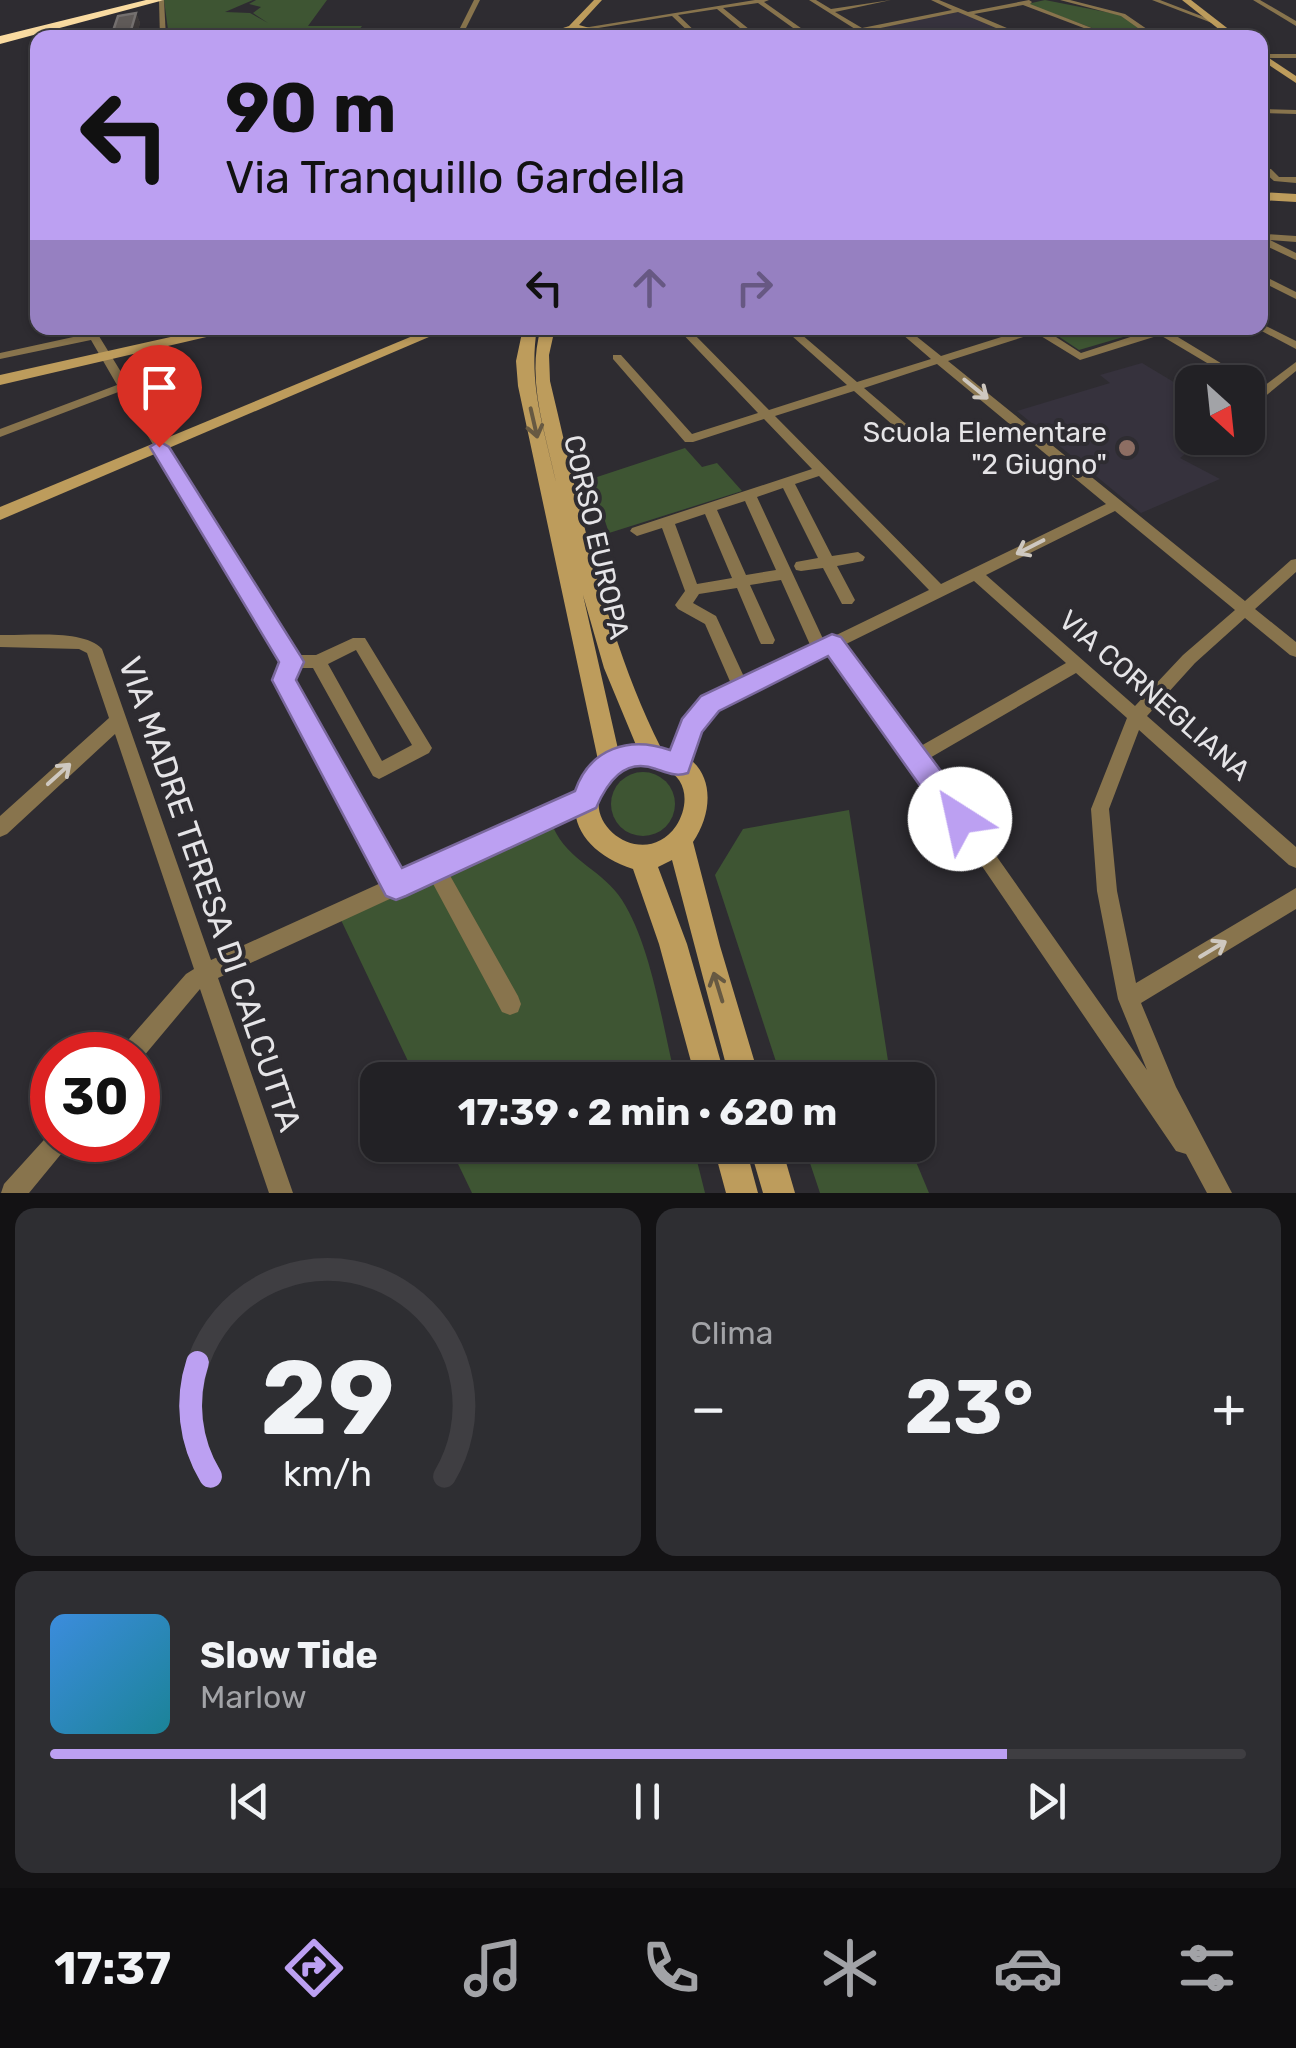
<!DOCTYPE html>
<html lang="it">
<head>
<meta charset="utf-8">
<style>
  :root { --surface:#222125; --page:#2e2e32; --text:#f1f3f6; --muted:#a2a3a7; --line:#3f3e42; --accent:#bca0f2 }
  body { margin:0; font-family:Rubik,sans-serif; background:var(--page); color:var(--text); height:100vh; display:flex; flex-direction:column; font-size:38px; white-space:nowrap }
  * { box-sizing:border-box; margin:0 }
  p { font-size:32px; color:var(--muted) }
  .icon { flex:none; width:55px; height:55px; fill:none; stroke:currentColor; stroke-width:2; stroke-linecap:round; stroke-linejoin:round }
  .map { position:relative; height:1193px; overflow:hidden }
  .side { display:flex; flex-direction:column; gap:15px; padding:15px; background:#131214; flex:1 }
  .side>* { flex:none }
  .top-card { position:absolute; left:30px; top:30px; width:1238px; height:305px; border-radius:20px; box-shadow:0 2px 8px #0004,0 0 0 2px var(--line); background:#bca0f2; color:#111; overflow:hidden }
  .needle { width:65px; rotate:153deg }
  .buttons { position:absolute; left:1175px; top:365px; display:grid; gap:20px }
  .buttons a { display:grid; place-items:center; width:90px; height:90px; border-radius:20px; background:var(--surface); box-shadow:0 2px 8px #0004,0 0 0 2px var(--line); font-size:50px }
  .speed { position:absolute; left:30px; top:1032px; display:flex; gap:20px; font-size:50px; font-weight:700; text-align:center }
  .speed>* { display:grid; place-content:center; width:130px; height:130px; border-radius:50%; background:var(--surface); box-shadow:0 2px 8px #0004,0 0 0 2px var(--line); line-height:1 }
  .speed .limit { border:15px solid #d22; background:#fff; color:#111 }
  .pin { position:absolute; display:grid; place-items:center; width:85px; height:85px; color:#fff; margin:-102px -42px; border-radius:50% 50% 50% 0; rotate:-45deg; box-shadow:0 0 10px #0007 }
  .pin .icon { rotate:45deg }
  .me { position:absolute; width:110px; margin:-55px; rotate:325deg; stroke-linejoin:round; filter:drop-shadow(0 0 8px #0008) }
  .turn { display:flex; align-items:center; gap:35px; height:210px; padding:0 30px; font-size:45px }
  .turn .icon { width:130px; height:130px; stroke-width:2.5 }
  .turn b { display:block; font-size:70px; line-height:85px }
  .lanes { display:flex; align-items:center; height:95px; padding:0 30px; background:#0003; justify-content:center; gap:50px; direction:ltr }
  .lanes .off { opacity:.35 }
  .big { font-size:75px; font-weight:700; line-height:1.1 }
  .side .tile { flex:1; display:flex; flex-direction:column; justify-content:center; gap:15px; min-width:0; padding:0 35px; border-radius:20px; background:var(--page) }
  .side .dial { align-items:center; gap:0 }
  .dial svg { height:260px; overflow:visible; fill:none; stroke:var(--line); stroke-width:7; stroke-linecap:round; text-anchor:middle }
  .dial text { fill:var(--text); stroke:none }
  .song { display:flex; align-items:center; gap:30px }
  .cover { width:120px; height:120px; border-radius:15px; background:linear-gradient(135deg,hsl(210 70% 55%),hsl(190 70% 35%)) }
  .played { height:10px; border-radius:5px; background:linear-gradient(90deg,var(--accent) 80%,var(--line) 80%) }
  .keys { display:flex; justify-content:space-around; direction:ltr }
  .heat { display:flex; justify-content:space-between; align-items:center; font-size:55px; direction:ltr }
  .side .tiles { flex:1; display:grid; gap:15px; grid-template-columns:1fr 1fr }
  .tile:last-child { grid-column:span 2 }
  .trip { position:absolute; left:360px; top:1062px; width:575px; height:100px; border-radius:20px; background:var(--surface); box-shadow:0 2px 8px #0004,0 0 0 2px var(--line); font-weight:700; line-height:100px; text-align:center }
  .tabs { display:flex; height:160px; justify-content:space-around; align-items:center; background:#0e0d0f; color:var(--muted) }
  .tabs .icon { width:70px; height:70px }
  .tabs .current { color:var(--accent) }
  .tabs b { font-size:45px; color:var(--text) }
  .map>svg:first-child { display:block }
  .built { fill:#36323d }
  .green { fill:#3e5533 }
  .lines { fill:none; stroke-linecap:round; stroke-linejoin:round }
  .street { fill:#88744d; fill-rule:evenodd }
  .secondary { fill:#bd9c5c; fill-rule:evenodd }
  .highway { fill:#f9dba1; fill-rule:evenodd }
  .wall { fill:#4f4a47 }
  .shaded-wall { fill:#3b3737 }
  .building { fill:#5f5a58; stroke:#74706f; stroke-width:2.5 }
  .oneway { stroke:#cec8c0 }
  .oneway2 { stroke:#675942 }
  .route { fill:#bca0f2; stroke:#7a689d; stroke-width:2.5 }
  .education-dot { fill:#8d6e63; stroke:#2e2c31; stroke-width:4 }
  .labels { text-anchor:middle; stroke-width:8; stroke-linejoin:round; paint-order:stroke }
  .poi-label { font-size:28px; fill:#e5e4e7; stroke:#2e2c31; text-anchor:end }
  .street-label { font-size:28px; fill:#e5e4e7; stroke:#2e2c31 }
  .near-street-label { font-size:32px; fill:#e5e4e7; stroke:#2e2c31 }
</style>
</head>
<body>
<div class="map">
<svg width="1296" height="1193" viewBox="0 0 1296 1193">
  <rect width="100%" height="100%" fill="#2e2c31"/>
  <!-- built -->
  <g class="built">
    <path d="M958,11L1013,34L996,38H878L865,31Z"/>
    <path d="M1142,363L1192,393V438H1205L1180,458L1220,479L1141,513L1017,411L1110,383L1100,375Z"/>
  </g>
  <!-- green -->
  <g class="green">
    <path d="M164,0H253L225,12L250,13L268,23L253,13L261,7L249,4L256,0H327L308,26H362L354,37H169Z"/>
    <path d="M1045,0L1121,15L1154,37H1111L1146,35L1103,32L1027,4Z"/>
    <path d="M1046,328H1143L1147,330L1079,350Z"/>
    <path d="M685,448L702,467L717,463L742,491L609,533L591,479Z"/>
    <circle cx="643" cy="804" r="32"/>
    <path d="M849,810L891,1080H782L715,875L743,829Z"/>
    <path d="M553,827C568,861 604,871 622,900C652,947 662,1025 676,1080H417L341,920Z"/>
    <path d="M449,1145H693L705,1193H472Z"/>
    <path d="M804,1145H909L929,1193H820Z"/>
  </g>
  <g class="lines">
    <!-- street -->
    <g class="street">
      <path d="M164,0L166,38H160L159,1Z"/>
      <path d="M474,0H480L461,38H455Z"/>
      <path d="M755,0H769L764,2L815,38H807L758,3L723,8L760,38H752L717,9L678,15L702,38H695L672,16L586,30L583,28Z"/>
      <path d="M809,0H816L831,9L891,0L835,12L862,28L952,10L931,0H939L968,12L1029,0L1032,2L1030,4L1102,32L1097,33L1023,5L974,14L1030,38H1020L958,12L866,31L864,34C850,31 833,38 818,38L855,29Z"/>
      <path d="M1060,0H1070L1125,14L1160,38H1152L1121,16Z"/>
      <path d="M1152,0H1160L1217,22L1212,23Z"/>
      <path d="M1253,0H1260L1296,21V26Z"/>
      <path d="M564,29L568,35L526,38L529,36Z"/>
      <rect x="1260" y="54" width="36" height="4"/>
      <path d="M1260,109L1296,110V114L1260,113Z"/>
      <path d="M1260,168L1271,169L1279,177H1296V183L1274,181L1266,174H1260Z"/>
      <path d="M1265,234L1296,236V242L1270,240L1296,253V260L1260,243V236Z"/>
      <path d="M1260,274L1296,292V299L1260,281Z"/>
      <path d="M1260,323L1296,341V349L1256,328H1260Z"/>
      <path d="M84,328H94L295,655H316L353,638H365L429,743L432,748L429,753L385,776L379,779L373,776L313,668H297L292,681L400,874L580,793L586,791L592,793L595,799L592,805L448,872L518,996L521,1004L518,1012L510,1015L502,1012L431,880L218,978L293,1193H269L200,989L138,1063V1055H119L122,1047L186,974L194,969L115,734L7,834L0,837V816L109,718L87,653L79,649L0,647V635C27,636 84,629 102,649L211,960L383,882L276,681L283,662L121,391L0,437V429L117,385L91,340L0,359V353L87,334ZM356,650L412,745L382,761L328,664Z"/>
      <path d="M677,328H688L769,410L847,385L783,328H794L857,382L931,359L895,328H906L941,356L1030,328H1042L1081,353L1152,330L1151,328H1163L1252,382L1248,385V382H1239L1160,335L1080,360L1036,333L948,361L1245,601L1291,560L1296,559V572L1255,609L1296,642V657L1290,655L1245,618L1195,663L1147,716L1296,847V868L1289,865L1139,730L1109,809L1117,891L1136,983L1296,888V909L1141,1003L1176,1087L1232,1193H1207L1186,1154L1176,1151L911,762L829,652L716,709L698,730L684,770L678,773L672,770L669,765C685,720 687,708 732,686L705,624L678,609L675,605L685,591L662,528L637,536L630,531L632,528L812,469L764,419L693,442H685L613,359V355H621L692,434L758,413ZM937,364L1106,504L941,584L775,416L854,391L911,441H919V435L864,388ZM819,476L929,590L824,641L757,497L783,488L818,558L796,562L794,566L796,570L801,571L823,568L842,604H852L855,600L837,566L863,561L865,557L858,552L832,556L795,484ZM745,501L776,570L746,575L717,510ZM1115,511L1235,610L1183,655L1135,706L986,575ZM705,514L732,578L697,584L675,524ZM781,580L811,647L745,679L716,616L693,603L699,594L737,588L759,640L761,644H773L775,640L750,585ZM974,581L1066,663L919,747L842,646ZM1076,673L1127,718L1091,809L1097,891L1118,999L1147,1070L928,759Z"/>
      <path d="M1296,362V371L1252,407H1248V398Z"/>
      <path d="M52,1131V1140H70L66,1148L29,1193H1L4,1184Z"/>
    </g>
    <!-- secondary -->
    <g class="secondary">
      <path d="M594,0H602L579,25L593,29V33L576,38L560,33V29L569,26Z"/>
      <path d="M1182,0H1191L1240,38H1230Z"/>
      <path d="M1260,52L1296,76V83L1260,59Z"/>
      <path d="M1260,192L1296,194V202L1260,200Z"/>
      <path d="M211,328H235L228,332L0,385V375Z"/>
      <path d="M432,328H450L0,520V507Z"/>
      <path d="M523,328H537C528,384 544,428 556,482C545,431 526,379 541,328H555L549,355L550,381C580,505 603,632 661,748C713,755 718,805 693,842L720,946L760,1080H730L672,860L658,867L687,944L726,1080H696L659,944L633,869C579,852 553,805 598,760L518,386L516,361ZM583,595L604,668L636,745L618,749ZM632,764C642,765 654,765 663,768C689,778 689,806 676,826C638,881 551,801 632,764Z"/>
      <path d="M713,1145H745L758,1193H726Z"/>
      <path d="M749,1145H781L795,1193H763Z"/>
    </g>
    <!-- highway -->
    <path class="highway" d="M146,0H164L0,44V36Z"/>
  </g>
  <!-- wall -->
  <path class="wall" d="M136,13L140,23L136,38H115L113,31Z"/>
  <!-- shaded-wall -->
  <path class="shaded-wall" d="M136,13L140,23L136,38H134L131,30Z"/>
  <!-- building -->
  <path class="building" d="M136,13L131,30L113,31L118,16Z"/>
  <!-- one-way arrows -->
  <defs><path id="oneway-shaft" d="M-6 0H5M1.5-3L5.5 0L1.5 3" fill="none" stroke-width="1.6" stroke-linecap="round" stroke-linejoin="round" transform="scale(2.5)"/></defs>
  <g class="oneway">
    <use href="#oneway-shaft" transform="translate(976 389) rotate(39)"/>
    <use href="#oneway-shaft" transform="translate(1030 547) rotate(153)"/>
    <use href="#oneway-shaft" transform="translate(59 774) rotate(-42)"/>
    <use href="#oneway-shaft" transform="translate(1213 949) rotate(-31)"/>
  </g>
  <g class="oneway2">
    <use href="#oneway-shaft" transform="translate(534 423) rotate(77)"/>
    <use href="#oneway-shaft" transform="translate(718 987) rotate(-107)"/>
  </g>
  <!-- route -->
  <path class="route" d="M159,441L169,447L300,655L304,662L296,680L402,868L575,791C590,748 629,736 670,750L682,719L701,696L832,634L841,637L970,810L974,819L970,828L960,832L950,828L828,656L719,711L702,732L688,773C676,777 668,773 656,769C624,757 607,783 596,808L406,896L396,900L386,896L272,680L279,662L150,447Z"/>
  <!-- markers -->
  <circle class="education-dot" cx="1127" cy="448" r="10"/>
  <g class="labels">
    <!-- poi labels -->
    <g class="poi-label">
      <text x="1107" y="442">Scuola Elementare<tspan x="1107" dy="32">"2 Giugno"</tspan></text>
    </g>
    <!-- street labels -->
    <g class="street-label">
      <text transform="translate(597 537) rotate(77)" y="10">CORSO EUROPA</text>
      <text transform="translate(1155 695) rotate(41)" y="10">VIA CORNEGLIANA</text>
    </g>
    <!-- near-street labels -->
    <g class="near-street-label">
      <text transform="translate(210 894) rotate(71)" y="11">VIA MADRE TERESA DI CALCUTTA</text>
    </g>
  </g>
</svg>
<div class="buttons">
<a><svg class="needle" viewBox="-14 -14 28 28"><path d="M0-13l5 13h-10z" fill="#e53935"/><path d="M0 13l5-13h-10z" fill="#a2a3a7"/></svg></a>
</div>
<div class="speed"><div class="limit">30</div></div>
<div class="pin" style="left:159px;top:447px;background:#d93025"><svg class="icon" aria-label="arrive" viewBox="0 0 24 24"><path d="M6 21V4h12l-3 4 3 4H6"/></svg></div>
<svg class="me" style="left:960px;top:819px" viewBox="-20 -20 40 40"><circle r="19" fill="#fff"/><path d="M0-13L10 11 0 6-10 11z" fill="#bca0f2"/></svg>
<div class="trip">17:39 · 2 min · 620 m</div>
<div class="top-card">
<div class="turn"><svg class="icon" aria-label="left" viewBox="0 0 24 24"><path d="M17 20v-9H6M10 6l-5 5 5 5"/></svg><div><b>90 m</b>Via Tranquillo Gardella</div></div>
<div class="lanes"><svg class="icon" aria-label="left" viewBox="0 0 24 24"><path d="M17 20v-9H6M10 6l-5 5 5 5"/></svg><svg class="icon off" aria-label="ahead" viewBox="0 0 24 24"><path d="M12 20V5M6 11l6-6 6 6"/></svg><svg class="icon off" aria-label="right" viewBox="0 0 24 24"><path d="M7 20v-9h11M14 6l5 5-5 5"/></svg></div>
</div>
</div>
<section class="side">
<div class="tiles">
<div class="tile dial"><svg viewBox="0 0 100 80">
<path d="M14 69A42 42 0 1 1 86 69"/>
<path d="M14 69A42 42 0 0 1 10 34" stroke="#bca0f2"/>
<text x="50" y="56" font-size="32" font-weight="700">29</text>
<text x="50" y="72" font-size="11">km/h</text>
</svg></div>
<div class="tile"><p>Clima</p>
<div class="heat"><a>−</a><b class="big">23°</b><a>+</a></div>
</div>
<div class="tile">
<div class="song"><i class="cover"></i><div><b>Slow Tide</b><p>Marlow</p></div></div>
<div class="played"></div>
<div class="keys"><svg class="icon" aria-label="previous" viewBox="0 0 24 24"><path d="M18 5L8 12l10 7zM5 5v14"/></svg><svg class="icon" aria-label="pause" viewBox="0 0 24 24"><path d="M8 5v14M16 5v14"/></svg><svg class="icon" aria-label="next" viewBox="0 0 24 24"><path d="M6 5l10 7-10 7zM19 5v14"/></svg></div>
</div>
</div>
</section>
<nav class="tabs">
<b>17:37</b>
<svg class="icon current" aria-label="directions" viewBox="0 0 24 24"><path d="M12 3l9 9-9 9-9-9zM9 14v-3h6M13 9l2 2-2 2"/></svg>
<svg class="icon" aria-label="music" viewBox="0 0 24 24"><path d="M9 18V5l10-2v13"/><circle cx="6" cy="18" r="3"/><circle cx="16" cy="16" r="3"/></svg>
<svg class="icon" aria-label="phone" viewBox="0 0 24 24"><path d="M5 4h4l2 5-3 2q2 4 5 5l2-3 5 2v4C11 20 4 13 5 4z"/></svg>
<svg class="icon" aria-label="climate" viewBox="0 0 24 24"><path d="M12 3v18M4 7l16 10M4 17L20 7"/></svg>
<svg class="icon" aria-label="car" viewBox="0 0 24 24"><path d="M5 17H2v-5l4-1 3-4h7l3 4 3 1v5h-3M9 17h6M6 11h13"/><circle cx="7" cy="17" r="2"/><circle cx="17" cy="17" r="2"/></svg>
<svg class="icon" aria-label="filters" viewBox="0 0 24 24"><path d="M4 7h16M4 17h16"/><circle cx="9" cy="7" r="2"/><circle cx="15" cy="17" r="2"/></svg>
</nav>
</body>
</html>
